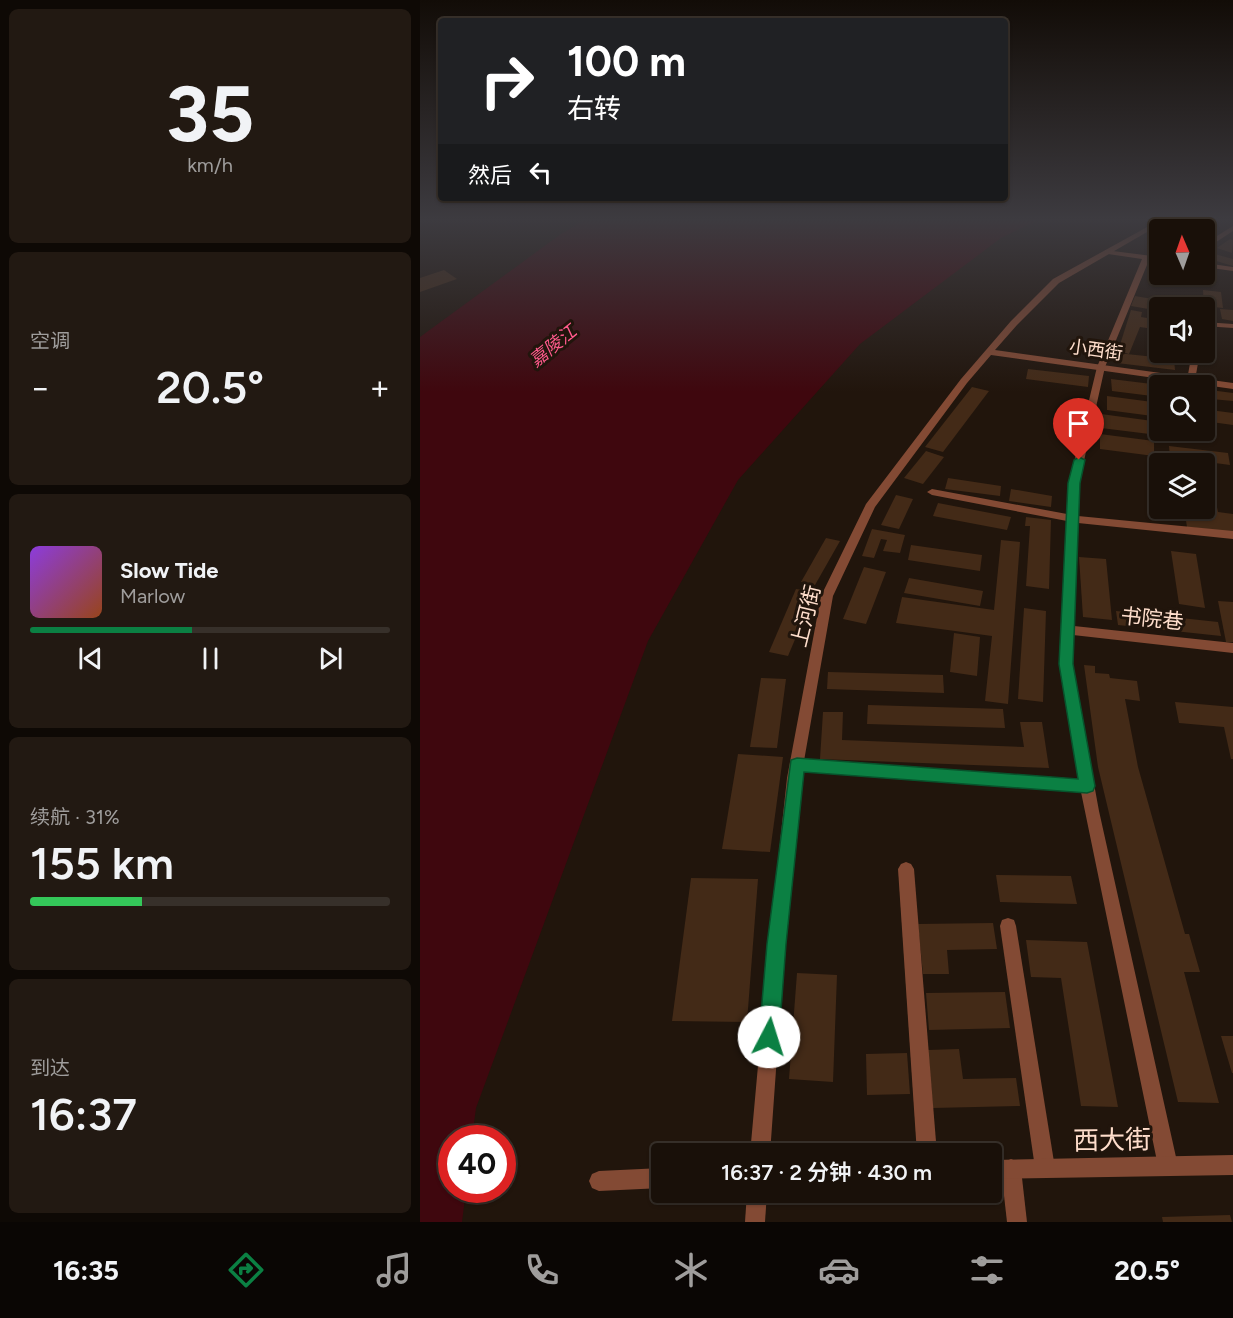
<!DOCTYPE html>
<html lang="zh">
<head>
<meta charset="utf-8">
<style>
  :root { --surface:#191009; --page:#221912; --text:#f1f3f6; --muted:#9f9d9c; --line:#37302a; --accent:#0b8043 }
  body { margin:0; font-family:Figtree,"Noto Sans SC",sans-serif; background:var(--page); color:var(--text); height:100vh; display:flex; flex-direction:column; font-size:22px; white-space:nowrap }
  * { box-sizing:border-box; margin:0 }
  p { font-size:20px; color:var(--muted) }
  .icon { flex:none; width:33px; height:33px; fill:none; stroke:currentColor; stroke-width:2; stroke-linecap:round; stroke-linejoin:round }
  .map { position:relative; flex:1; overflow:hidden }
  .side { display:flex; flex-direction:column; gap:9px; padding:9px; background:#0e0905; width:420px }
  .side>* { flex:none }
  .banner { position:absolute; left:18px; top:18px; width:570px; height:183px; border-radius:6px; box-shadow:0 2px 4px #0004,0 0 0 2px var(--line); background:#202124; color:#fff; overflow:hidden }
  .needle { width:39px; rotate:358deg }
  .tools { position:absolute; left:729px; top:219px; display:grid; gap:12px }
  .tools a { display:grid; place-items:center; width:66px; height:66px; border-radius:6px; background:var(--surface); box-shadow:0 2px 4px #0004,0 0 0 2px var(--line); font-size:30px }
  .speed { position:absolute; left:18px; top:1125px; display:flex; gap:12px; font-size:30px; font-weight:700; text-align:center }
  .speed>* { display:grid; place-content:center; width:78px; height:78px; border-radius:50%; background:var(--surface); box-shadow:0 2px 4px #0004,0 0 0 2px var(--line); line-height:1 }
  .speed .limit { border:9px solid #d22; background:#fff; color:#111 }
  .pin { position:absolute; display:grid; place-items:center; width:51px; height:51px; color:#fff; margin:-62px -26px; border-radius:50% 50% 50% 0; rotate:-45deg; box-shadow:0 0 6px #0007 }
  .pin .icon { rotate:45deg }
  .me { position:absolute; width:66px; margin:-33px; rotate:5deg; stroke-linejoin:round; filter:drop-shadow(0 0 4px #0008) }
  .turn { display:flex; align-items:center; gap:21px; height:126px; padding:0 30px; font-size:27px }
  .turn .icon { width:78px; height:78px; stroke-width:2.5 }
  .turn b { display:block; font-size:42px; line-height:51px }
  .then { display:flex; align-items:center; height:57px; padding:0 30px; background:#0003; gap:12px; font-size:22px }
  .big { font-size:45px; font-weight:600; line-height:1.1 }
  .side .widget { flex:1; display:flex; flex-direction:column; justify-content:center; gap:9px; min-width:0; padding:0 21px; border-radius:9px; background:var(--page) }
  .side .dial { align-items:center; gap:0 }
  .dial b { font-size:78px; line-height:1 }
  .song { display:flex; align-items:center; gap:18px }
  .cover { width:72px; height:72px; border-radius:9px; background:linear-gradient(135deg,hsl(270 70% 55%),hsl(20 70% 35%)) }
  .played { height:6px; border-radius:3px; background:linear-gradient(90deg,var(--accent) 45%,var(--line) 45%) }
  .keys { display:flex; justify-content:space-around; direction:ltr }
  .heat { display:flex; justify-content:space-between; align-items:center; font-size:33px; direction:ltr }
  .charge { height:9px; border-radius:4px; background:linear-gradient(90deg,#34c759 31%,var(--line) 0) }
  .trip { position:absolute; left:231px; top:1143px; width:351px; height:60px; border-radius:6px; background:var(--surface); box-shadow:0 2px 4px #0004,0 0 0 2px var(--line); font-weight:600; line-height:60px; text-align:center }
  .menu { display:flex; height:96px; justify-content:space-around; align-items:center; background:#0a0604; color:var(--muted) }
  .menu .icon { width:42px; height:42px }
  .menu .selected { color:var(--accent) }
  .menu b { font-size:27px; color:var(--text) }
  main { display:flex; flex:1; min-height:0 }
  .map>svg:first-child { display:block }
  .water { fill:#3f070e }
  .building { fill:#432a17 }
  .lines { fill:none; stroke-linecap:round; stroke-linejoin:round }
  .minor { fill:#834a34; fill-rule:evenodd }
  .tertiary { fill:#834a34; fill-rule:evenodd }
  .route { fill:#0b8043; stroke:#07532c; stroke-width:1.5 }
  .labels { text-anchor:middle; stroke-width:6; stroke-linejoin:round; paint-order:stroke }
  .far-water-label { font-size:18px; font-style:italic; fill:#ff5a8c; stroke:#21150c }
  .far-street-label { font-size:18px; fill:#ffdecc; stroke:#21150c }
  .street-label { font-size:21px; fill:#ffdecc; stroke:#21150c }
  .near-street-label { font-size:26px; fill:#ffdecc; stroke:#21150c }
</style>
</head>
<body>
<main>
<section class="side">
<div class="widget dial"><b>35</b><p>km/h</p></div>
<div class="widget"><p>空调</p>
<div class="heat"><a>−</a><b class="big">20.5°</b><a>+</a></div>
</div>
<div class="widget">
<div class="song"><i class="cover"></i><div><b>Slow Tide</b><p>Marlow</p></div></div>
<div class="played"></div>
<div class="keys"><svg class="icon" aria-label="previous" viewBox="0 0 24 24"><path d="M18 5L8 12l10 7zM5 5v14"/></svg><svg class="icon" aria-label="pause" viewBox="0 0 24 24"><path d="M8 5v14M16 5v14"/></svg><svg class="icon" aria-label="next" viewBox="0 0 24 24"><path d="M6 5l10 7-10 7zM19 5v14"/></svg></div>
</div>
<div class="widget"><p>续航 · 31%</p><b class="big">155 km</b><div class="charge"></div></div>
<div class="widget"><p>到达</p><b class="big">16:37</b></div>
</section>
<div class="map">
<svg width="813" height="1222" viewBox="0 0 813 1222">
  <rect width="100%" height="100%" fill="#21150c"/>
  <!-- water -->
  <path class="water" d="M163,221H616L581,238L440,344L318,480L228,641L56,1108L52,1138H32V1190H46L42,1222H0V337L141,234Z"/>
  <!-- building -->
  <g class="building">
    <path d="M810,239L813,240L812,253L797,248Z"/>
    <path d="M787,252L813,259V266L793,260L790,263L784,261V254Z"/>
    <path d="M24,270L37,279L0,292V278Z"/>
    <path d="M783,290L801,292L803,308L784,306Z"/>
    <path d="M715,296L773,306V308H740V311L711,306Z"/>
    <path d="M800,309L813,310V321L802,319Z"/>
    <path d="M711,310L722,312L721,317L740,320V330L720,327L709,354L698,351Z"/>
    <path d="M697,353L754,359L755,370L697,363Z"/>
    <path d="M608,369L669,376L668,387L606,379Z"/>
    <path d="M691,379L740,385V397L692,391Z"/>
    <path d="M552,387L569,391L523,452L505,447Z"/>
    <path d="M790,390L813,393V401L791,399Z"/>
    <path d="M687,396L740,403V417L687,410Z"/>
    <path d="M790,410L813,413V425L791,422Z"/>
    <path d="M681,414L740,422V430H785L786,441L681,428Z"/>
    <path d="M680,434L734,441V456L680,449Z"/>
    <path d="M749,446L808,453L810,465L750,457Z"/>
    <path d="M506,451L524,457L503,484L484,478Z"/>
    <path d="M528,478L581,486L580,496L525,489Z"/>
    <path d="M784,482L792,483L798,512L813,514V532L767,527L764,508H784Z"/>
    <path d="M591,489L632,496L631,507L589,501Z"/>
    <path d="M476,495L493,499L479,529L461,525Z"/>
    <path d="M518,503L591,517L587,530L513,516Z"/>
    <path d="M606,517L631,520L629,589L606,586L610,526H605Z"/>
    <path d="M452,529L485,535L480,553L463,551L467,540L461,539L454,558L442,556Z"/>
    <path d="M406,538L420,541L395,585L381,582Z"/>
    <path d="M581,540L600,542L588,704L565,701L572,636L476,623L482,597L574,610Z"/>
    <path d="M491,545L562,555L560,571L488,560Z"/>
    <path d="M751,551L776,554L785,608L759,604Z"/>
    <path d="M659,557L686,559L692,620L663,617Z"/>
    <path d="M444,567L466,572L446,624L423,619Z"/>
    <path d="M489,578L563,591L560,606L484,593Z"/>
    <path d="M376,589L395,592L368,656L349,652Z"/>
    <path d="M798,601L813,602V642H806Z"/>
    <path d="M604,608L626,611L623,702L598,699Z"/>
    <path d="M696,611L798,622L801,636L698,625Z"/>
    <path d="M534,633L560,637L557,676L530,672Z"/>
    <path d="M664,665L675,666V673L689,674L690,678L717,681L720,701L705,699L718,767L765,934H769L780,972H764L799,1103L758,1102L678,767Z"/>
    <path d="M408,672L523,675L524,693L407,689Z"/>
    <path d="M341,678L366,679L357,748L330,747Z"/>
    <path d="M755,702L813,707V759H811L804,727L759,723Z"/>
    <path d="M448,705L583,709L585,728L447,724Z"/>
    <path d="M403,712H423L422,740L604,747L600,722H622L629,768L400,759Z"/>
    <path d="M318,754L363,757L350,852L302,849Z"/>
    <path d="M576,875L651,876L657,904L580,902Z"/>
    <path d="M271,878L338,879L327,1022L252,1021Z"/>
    <path d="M573,923L577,949L527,950L529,974H503L498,924Z"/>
    <path d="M606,940L667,942L698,1107L661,1106L641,978L611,977Z"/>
    <path d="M377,973L417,975L413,1082L369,1079Z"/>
    <path d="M585,992L590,1028L509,1030L506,993Z"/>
    <path d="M801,1036H813V1073H812Z"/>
    <path d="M539,1049L543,1079L596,1078L600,1106L513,1108L508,1050Z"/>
    <path d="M487,1053L490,1094L447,1095L446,1054Z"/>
    <path d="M810,1215L812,1222H743L742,1217Z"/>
  </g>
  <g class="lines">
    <!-- minor -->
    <g class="minor">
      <path d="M813,226V231L784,250V244Z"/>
      <path d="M685,250L740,257V261L729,260L685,367L659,483L658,516L813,531V539L658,523L654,626L813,643V653L653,635L652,664L679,811L758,1166L755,1173L748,1176L741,1173L738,1166L661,792L377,770L372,768L370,764L372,760L377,758L659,779L640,664L647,521L512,495L507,492L512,489L647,514L649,483L677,367L722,259L688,254H685Z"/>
      <path d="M784,263L813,267V271L784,267Z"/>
      <path d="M784,322L813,324V328L784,326Z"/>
      <path d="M772,352H780L775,380L771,383L767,380Z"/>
      <path d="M486,862L491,864L494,869L517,1154H497L478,869L481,864Z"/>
      <path d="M588,918L594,920L596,926L635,1168L632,1175L625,1178L618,1175L615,1168L580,926L582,920Z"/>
      <path d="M591,1159L598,1162L601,1169L607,1222H587L581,1169L584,1162Z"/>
      <path d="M242,1168V1188L179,1191L172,1188L169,1181L172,1174L179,1171Z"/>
    </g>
    <!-- tertiary -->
    <g class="tertiary">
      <path d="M738,221H746L639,283L597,325L575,350L813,383V389L571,355L547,383L455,507L413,596L381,778L365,944L350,1154H330L349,944L367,778L401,596L446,504L541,379L591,321L633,279Z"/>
      <path d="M813,1155V1175L572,1179V1160Z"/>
      <path d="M327,1192H347L345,1222H325Z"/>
    </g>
  </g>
  <!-- sky -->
  <linearGradient id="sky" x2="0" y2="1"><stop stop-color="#120c07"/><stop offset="0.56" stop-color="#3d3b40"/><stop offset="1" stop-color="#3d3b40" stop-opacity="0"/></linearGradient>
  <rect width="813" height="392" fill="url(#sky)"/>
  <!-- route -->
  <path class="route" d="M659,457L665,460L660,483L653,664L675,786L673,791L667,793L384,772L366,944L359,1037L356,1044L349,1047L342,1044L339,1037L347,944L371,760L377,758L658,779L639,664L648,483L654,460Z"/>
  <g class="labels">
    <!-- far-water labels -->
    <g class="far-water-label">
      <text transform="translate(133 346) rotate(-39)" y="6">嘉陵江</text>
    </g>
    <!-- far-street labels -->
    <g class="far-street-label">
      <text transform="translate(676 350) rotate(8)" y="6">小西街</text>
    </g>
    <!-- street labels -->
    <g class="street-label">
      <text transform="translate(386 616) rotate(-76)" y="7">上河街</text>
      <text transform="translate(732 619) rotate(6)" y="7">书院巷</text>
    </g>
    <!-- near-street labels -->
    <g class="near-street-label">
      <text transform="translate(692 1140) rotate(-1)" y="9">西大街</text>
    </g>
  </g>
</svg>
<div class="tools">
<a><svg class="needle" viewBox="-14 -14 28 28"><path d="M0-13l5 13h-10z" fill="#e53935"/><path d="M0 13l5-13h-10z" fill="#9f9d9c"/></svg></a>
<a><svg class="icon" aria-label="sound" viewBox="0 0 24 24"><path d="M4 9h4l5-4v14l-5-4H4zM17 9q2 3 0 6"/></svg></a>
<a><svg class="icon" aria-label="search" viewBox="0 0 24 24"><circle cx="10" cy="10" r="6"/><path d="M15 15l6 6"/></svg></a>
<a><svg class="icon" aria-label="layers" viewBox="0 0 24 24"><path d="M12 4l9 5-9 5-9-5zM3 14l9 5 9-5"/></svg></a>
</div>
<div class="speed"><div class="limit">40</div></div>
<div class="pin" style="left:659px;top:460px;background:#d93025"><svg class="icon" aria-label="arrive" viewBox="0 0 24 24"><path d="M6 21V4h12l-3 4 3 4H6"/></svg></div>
<svg class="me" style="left:349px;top:1037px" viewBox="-20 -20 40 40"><circle r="19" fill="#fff"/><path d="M0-13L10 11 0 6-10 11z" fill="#0b8043"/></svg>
<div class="trip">16:37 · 2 分钟 · 430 m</div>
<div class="banner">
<div class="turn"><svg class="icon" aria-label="right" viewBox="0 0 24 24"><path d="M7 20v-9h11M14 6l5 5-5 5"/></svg><div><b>100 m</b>右转</div></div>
<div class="then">然后<svg class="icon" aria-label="left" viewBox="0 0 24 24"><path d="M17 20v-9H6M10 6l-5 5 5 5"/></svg></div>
</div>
</div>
</main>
<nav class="menu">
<b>16:35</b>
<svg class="icon selected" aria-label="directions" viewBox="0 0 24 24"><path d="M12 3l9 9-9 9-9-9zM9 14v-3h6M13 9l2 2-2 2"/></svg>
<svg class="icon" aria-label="music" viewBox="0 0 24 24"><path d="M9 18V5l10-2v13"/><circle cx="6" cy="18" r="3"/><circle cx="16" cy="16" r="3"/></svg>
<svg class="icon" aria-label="phone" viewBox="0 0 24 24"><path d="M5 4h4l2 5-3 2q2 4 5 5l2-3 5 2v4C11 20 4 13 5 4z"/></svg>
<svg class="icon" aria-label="climate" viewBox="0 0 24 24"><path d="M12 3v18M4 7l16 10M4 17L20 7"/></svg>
<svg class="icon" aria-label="car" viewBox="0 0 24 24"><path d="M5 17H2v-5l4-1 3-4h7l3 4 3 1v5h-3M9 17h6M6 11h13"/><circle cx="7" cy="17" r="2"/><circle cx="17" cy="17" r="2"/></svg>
<svg class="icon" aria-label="filters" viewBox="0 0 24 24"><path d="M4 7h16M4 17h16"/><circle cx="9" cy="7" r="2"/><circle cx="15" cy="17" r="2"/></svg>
<b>20.5°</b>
</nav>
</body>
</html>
